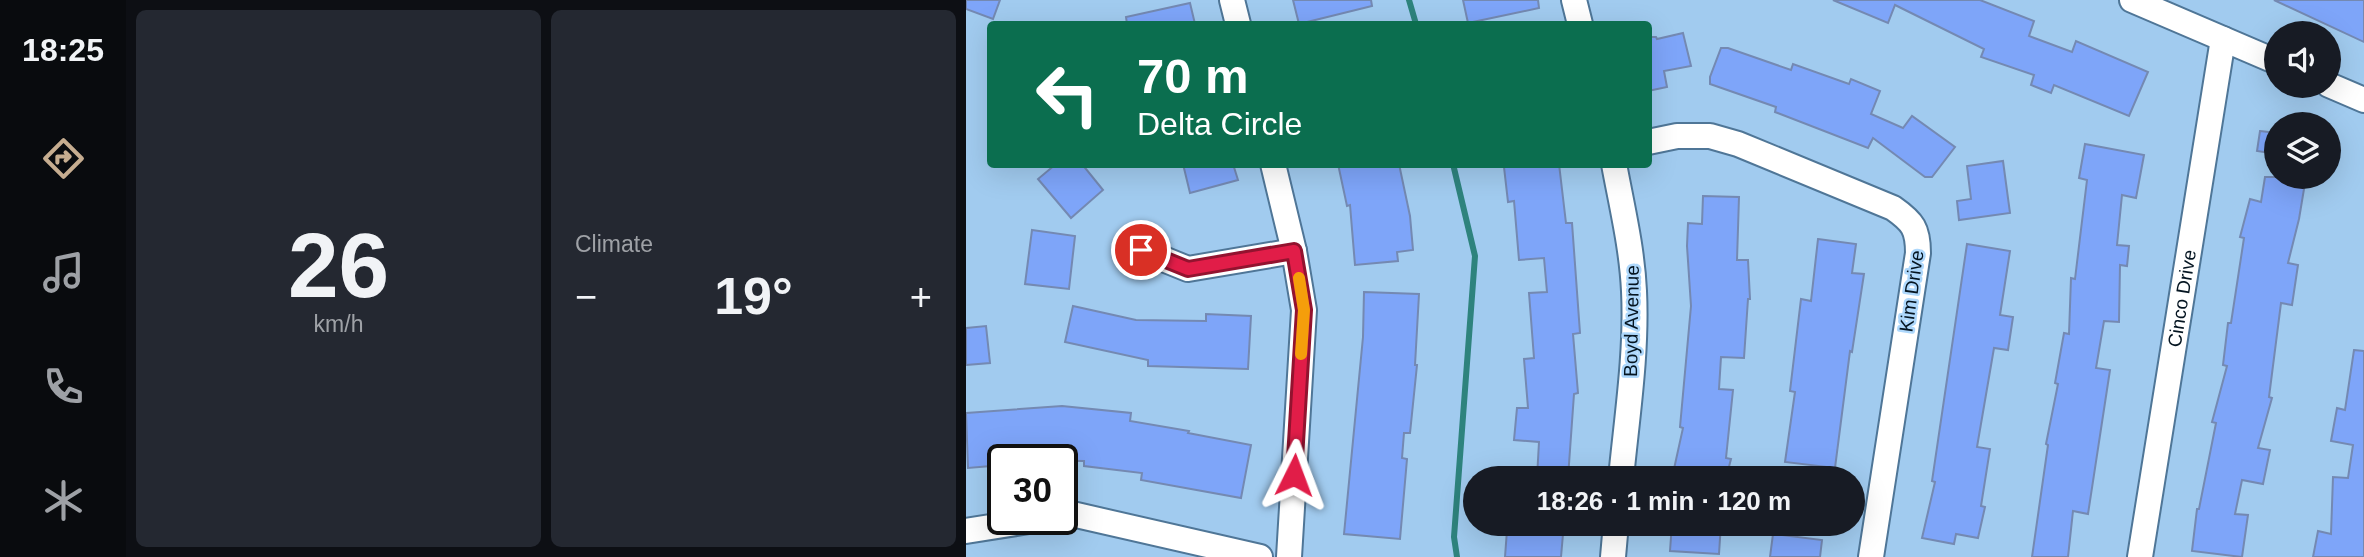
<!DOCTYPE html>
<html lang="en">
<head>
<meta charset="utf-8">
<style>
  :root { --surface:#171b24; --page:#242831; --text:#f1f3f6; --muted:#9ea1a6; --accent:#c6ad90 }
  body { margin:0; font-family:Arial,sans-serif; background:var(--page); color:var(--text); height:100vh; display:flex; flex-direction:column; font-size:26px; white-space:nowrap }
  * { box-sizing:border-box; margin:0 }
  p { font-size:23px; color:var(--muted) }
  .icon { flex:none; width:38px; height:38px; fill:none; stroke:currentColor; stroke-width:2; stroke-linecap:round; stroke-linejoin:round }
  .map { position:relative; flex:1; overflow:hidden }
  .side { display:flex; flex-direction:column; gap:10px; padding:10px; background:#0d0f14; width:840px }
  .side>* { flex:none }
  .top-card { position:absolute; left:21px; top:21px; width:665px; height:147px; border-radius:7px; box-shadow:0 7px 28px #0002; background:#0b6e4f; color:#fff; overflow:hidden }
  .fabs { position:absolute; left:1298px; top:21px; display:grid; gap:14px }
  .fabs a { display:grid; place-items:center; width:77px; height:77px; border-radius:50%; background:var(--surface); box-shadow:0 7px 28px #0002; font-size:35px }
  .speed { position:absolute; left:21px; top:444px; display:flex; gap:14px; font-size:35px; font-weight:700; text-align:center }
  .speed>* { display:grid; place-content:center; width:91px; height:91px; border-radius:50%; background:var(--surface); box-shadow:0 7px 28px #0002; line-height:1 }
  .speed .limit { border:4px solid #111; border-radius:10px; background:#fff; color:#111 }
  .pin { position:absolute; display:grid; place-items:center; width:60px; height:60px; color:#fff; margin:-30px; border:4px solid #fff; border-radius:50%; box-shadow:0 2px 7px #0007 }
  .me { position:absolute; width:77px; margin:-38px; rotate:3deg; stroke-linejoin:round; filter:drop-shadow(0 0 5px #0008) }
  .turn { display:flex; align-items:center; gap:24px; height:147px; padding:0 35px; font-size:32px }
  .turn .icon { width:91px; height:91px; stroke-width:2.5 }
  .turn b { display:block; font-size:49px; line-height:60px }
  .big { font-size:52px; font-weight:600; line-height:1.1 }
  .side .widget { flex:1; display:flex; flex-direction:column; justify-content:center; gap:10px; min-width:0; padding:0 24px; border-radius:10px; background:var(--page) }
  .side .dial { align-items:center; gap:0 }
  .dial b { font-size:91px; line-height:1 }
  .heat { display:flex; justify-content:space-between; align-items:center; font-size:38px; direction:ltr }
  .side .tiles { flex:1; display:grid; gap:10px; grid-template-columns:repeat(2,1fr) }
  .trip { position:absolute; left:497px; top:466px; width:402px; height:70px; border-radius:35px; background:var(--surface); box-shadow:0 7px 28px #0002; font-weight:600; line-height:70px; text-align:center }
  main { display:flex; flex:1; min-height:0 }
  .tabs { display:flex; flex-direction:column; width:126px; justify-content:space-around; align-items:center; background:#090b0e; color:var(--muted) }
  .tabs .icon { width:49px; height:49px }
  .tabs .current { color:var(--accent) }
  .tabs b { font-size:32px; color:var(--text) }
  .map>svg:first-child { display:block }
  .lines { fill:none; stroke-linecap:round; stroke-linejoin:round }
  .stream { stroke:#2e837d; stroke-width:6 }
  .building { fill:#7ea5f9; stroke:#7489b2; stroke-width:2 }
  .minor-casing { stroke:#4f7697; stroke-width:28 }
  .minor { stroke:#fff; stroke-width:24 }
  .route-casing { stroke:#92132f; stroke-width:18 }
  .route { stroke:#e11d48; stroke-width:12 }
  .slow { stroke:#f59e0b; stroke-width:12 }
  .labels { text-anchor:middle; stroke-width:5; stroke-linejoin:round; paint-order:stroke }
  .street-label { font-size:19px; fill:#051521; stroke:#aed8fc }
</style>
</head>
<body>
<main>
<nav class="tabs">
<b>18:25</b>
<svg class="icon current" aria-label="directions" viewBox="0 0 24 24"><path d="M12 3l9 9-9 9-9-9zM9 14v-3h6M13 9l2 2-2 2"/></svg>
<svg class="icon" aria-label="music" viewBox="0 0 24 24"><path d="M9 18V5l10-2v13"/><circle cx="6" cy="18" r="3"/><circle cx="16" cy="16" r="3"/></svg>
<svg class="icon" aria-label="phone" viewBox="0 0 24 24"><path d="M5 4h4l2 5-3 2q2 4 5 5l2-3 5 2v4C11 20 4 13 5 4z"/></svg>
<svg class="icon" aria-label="climate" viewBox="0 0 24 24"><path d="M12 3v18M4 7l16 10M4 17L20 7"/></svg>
</nav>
<section class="side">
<div class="tiles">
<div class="widget dial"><b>26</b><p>km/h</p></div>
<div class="widget"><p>Climate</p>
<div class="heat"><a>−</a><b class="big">19°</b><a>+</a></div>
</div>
</div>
</section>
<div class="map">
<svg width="1398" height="557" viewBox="0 0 1398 557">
  <rect width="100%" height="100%" fill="#a1cbef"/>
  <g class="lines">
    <!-- stream -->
    <g class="stream">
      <path d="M443,0L450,24"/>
      <path d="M487,164L509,256L488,537L491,557"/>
    </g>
  </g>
  <!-- building -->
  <g class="building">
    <path d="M0,0H34L27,19L0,9Z"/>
    <path d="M327,0H405L406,6L333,24Z"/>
    <path d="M497,0H572L573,8L502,23Z"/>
    <path d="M867,0H1014L1068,21L1063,36L1106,52L1110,41L1182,72L1163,116L1088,85L1085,93L1065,85L1068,75L1015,57L1018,49L929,5L922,23Z"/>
    <path d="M1308,0H1398V42Z"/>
    <path d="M224,3L229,24H161L160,17Z"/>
    <path d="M717,33L725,66L698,71L701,87L682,91V37H690L691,39Z"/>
    <path d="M755,48H762L825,70L827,64L883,84L885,79L914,91L905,114L937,128L946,116L989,147L966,177H959L907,138L902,148L809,112L810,107L744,84V77Z"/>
    <path d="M1294,131L1311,133V154L1291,151Z"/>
    <path d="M1119,144L1178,155L1170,198L1156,195L1151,245L1163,246L1161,266L1154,265L1153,322L1138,321L1130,368L1144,370L1122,514L1107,511L1102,557H1066L1082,445L1080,444L1092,384L1089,383L1098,333L1103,334L1105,278L1109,279L1121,180L1113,178Z"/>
    <path d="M1037,161L1044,213L993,220L991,201L1005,199L1001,166Z"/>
    <path d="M90,164H116L137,190L105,218L72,179Z"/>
    <path d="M217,164H267L272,180L224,193Z"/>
    <path d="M372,164H433L444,216L447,250L431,252L432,261L389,265L384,205L381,206Z"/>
    <path d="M563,164H593L600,223H606L614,333L607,334L612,393L608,394L602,478H571L573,442L548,440L551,408H562L558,359L568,358L563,293L581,292L578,258L553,260L548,201L542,202L538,167Z"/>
    <path d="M1299,177H1340L1333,219L1322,263L1332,265L1326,305L1315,303L1303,397L1306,398L1292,448L1304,450L1297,484L1276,480L1269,514L1282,515L1276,557L1226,551L1231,509H1233L1250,423L1246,422L1261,366L1257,365L1262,323H1265L1278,238L1274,237L1284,199L1295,202Z"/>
    <path d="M737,196L773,197L771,260H782L784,299H782L778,358L755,357L753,389L767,390L760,458L765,459L760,478H706L717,428L714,427L725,306L721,246L722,223L736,224Z"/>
    <path d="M66,230L109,236L103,289L59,284Z"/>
    <path d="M852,239L890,244L886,273L898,274L886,352L884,351L869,468L819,462L829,392L824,391L835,299L845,301Z"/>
    <path d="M1001,244L1044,251L1034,315L1047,317L1042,350L1028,348L1011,447L1024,449L1015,506L1019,507L1012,538L990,534L988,544L956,538L969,482L966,481Z"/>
    <path d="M398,292L453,294L449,365H451L444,433H438L436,458L441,459L434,539L378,534L397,337Z"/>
    <path d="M107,306L170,320L240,321V314L285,316L282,369L182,366V360L99,342Z"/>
    <path d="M20,326L24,363L0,365V328Z"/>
    <path d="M1388,350L1398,351V557H1347L1352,531L1365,534L1367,477L1382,478L1387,445L1365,441L1371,408L1379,410Z"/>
    <path d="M96,406L165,413L164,421L223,431L222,433L285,445L275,498L175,480L176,473L118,466V461L37,460V465L2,468L0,413Z"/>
    <path d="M706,523H755L753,554L704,551Z"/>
    <path d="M541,530L597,534L595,557H539Z"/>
    <path d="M807,534L856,540L854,557H804Z"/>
  </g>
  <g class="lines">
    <defs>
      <g id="minor">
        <path d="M266,0L272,24"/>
        <path d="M608,0L614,24"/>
        <path d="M1166,0L1311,62"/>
        <path d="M1363,85L1398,100"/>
        <path d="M682,142L711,136H744L772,144L927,208C947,222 952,229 952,253L905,557"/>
        <path d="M307,164L328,251L338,310L323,557"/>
        <path d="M648,164C656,207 666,248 668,291C671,353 661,416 655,478"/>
        <path d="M175,250L222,269L328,251"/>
        <path d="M96,515L106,514L294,557"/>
        <path d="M0,531L69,520"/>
        <path d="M647,557L650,523"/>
        <path id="s1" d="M1174,557L1257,39"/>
      </g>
    </defs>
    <!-- minor casing -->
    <use href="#minor" class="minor-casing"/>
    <!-- minor -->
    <use href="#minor" class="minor"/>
  </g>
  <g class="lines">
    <defs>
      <path id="route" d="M175,250L222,269L328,251L338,310L328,475"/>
    </defs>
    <!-- route casing -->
    <use href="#route" class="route-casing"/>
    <!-- route -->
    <use href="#route" class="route"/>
    <!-- slow -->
    <path class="slow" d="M333,278L338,310L335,354"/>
  </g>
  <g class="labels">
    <!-- street labels -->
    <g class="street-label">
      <text transform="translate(945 291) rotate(-82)" y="7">Kim Drive</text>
      <text dy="7" stroke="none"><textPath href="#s1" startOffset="262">Cinco Drive</textPath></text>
      <text transform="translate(665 321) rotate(-89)" y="7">Boyd Avenue</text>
    </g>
  </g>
</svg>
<div class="fabs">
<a><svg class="icon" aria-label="sound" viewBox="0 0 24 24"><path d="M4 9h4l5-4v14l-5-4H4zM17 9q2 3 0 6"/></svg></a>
<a><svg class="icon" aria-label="layers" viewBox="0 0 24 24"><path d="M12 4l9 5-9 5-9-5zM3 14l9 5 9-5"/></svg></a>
</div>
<div class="speed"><div class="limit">30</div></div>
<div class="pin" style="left:175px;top:250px;background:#d93025"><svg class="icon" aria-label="arrive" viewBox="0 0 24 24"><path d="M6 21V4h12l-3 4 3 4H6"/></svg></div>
<svg class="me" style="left:328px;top:475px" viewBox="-20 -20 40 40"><path d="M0-17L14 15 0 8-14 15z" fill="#e11d48" stroke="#fff" stroke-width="4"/></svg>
<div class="trip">18:26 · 1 min · 120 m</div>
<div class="top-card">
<div class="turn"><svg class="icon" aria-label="left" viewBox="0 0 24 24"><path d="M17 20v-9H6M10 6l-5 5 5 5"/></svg><div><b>70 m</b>Delta Circle</div></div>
</div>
</div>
</main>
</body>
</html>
